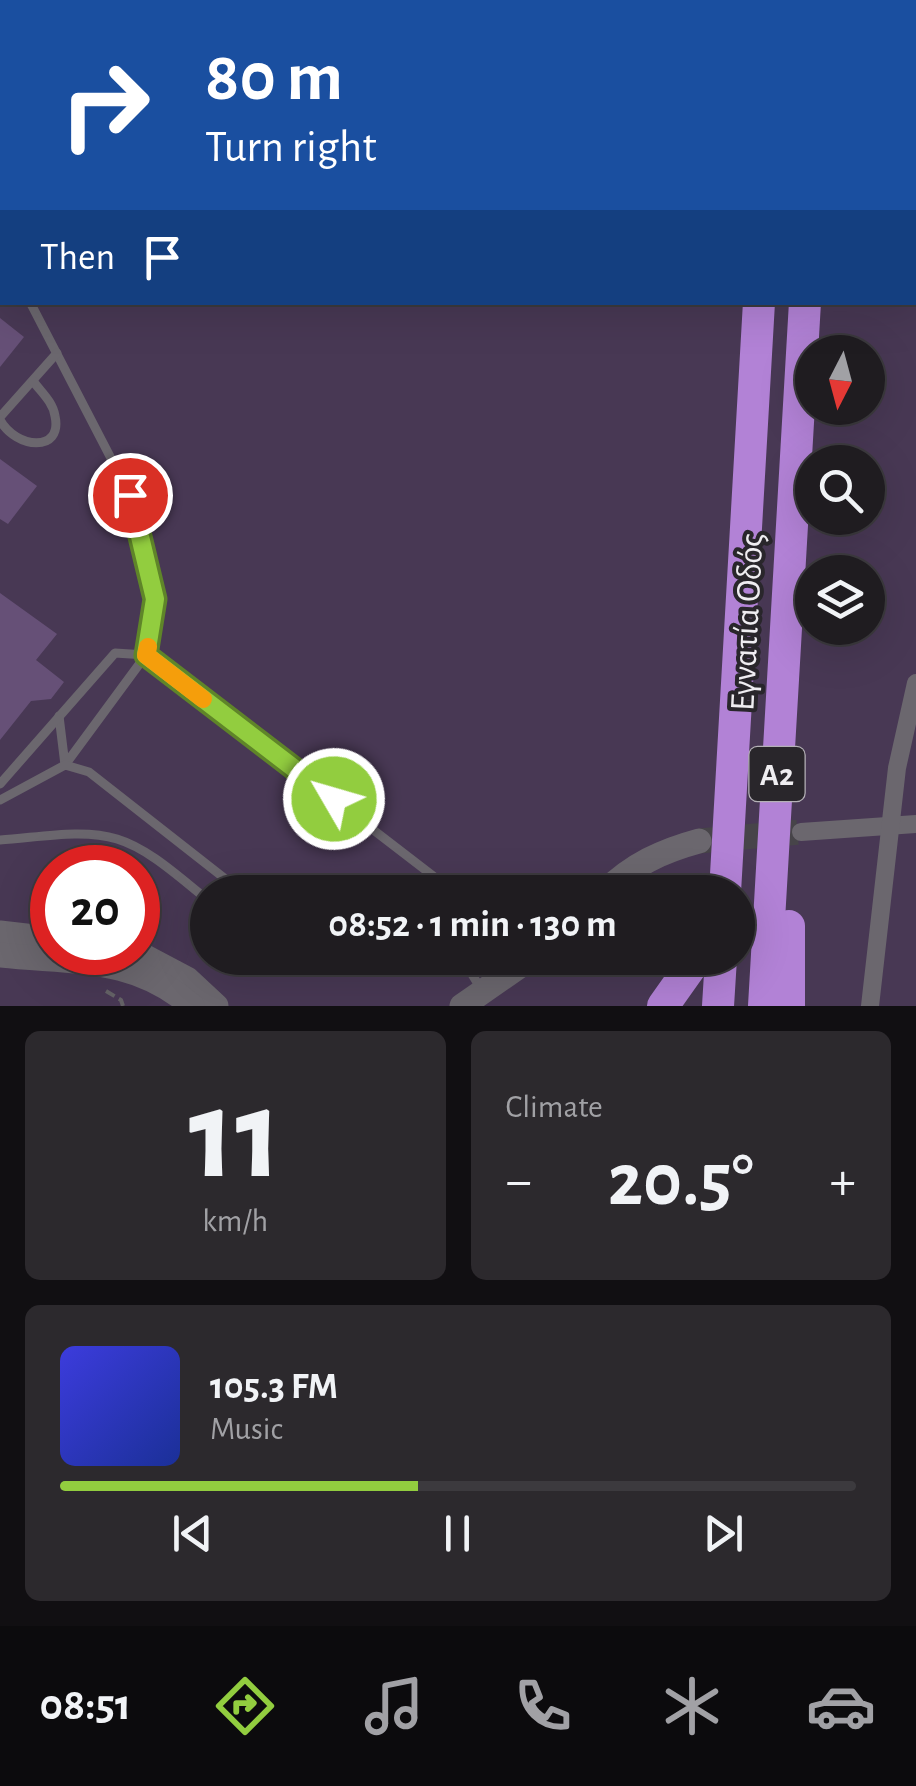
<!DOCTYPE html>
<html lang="en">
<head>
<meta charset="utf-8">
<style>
  :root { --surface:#1f1c20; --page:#2c292d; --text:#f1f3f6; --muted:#a1a1a5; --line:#3c3a3e; --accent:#92cd3f }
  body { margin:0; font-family:"Alegreya Sans",sans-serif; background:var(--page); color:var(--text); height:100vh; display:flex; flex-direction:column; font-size:38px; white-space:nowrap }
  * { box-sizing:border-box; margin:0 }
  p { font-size:32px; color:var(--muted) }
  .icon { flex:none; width:55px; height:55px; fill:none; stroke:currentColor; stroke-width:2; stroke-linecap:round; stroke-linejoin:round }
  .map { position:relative; height:1006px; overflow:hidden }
  .drawer { display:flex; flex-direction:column; gap:25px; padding:25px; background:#110f12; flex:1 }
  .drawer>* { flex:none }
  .guide { position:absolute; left:0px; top:0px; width:918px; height:305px; box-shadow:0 10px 40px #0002,0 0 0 2px var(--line); background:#1a4fa0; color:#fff; overflow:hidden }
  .needle { width:65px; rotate:186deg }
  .tools { position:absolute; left:795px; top:335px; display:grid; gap:20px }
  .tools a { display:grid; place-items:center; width:90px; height:90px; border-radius:50%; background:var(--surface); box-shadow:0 10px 40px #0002,0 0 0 2px var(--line); font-size:50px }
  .speed { position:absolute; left:30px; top:845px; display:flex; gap:20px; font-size:50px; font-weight:700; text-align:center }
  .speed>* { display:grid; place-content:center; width:130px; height:130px; border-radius:50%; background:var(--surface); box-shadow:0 10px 40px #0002,0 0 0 2px var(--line); line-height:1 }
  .speed .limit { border:15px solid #d22; background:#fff; color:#111 }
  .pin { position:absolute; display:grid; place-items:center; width:85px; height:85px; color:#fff; margin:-42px; border:5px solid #fff; border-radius:50%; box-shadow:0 2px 10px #0007 }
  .me { position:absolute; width:110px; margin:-55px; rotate:308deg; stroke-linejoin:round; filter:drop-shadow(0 0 8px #0008) }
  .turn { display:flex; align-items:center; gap:35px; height:210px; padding:0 40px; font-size:45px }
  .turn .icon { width:130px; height:130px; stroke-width:2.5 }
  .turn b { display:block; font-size:70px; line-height:85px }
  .then { display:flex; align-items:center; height:95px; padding:0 40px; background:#0003; gap:20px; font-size:38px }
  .big { font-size:75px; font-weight:600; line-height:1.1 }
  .drawer .tile { flex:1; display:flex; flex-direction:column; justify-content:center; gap:15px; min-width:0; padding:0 35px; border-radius:15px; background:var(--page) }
  .drawer .dial { align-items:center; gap:0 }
  .dial b { font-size:130px; line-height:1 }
  .song { display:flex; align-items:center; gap:30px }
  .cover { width:120px; height:120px; border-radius:15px; background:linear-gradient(135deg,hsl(240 70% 55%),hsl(230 70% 35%)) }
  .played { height:10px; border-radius:5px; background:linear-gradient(90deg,var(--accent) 45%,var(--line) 45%) }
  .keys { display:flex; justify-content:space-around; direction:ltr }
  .heat { display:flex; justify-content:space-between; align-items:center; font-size:55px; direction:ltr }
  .drawer .tiles { flex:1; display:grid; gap:25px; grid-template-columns:1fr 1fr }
  .tile:last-child { grid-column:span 2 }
  .trip { position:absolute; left:190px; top:875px; width:565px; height:100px; border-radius:50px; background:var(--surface); box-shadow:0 10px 40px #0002,0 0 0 2px var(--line); font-weight:600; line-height:100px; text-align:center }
  .dock { display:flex; height:160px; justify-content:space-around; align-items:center; background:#0c0b0d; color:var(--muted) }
  .dock .icon { width:70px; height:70px }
  .dock .selected { color:var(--accent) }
  .dock b { font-size:45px; color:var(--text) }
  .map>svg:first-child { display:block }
  .green { fill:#483854; fill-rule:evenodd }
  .building { fill:#665077 }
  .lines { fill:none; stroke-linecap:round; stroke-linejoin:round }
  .secondary-tunnel { stroke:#474449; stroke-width:25; stroke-dasharray:25 12; stroke-linecap:butt }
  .path { stroke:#656367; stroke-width:4; stroke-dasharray:10 5; stroke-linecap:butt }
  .lane { stroke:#6b676e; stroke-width:9 }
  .street { stroke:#6b676e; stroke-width:18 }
  .secondary { stroke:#6b676e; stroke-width:25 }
  .highway { stroke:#b282d6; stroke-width:32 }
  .route-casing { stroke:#5f8529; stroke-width:25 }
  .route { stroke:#92cd3f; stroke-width:18 }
  .slow { stroke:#f59e0b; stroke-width:18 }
  .labels { text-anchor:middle; stroke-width:8; stroke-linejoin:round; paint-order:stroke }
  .shield { fill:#29262b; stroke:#b4b1b6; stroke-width:2.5 }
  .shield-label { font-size:32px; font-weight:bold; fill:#efedf1 }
  .street-label { font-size:35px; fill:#efedf1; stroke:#29262b }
</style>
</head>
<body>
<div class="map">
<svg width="916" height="1006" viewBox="0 0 916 1006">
  <rect width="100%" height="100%" fill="#29262b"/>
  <!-- green -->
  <path class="green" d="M0,0H916V1006H0ZM2,2H915V302H2ZM812,352H868V408H812ZM812,462H868V518H812ZM812,572H868V628H812ZM52,868H138V952H52ZM208,892H738V958H208Z"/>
  <!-- building -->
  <g class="building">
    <path d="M0,318L24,337L0,367Z"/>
    <path d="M0,459L37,486L8,524L0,519Z"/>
    <path d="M0,593L57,634L36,660L64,682L51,699L31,701L0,740Z"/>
  </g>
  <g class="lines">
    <!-- secondary-tunnel -->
    <path class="secondary-tunnel" d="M699,841L801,832"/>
    <!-- path -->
    <path class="path" d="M106,991L121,1000L123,1006"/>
    <!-- lane -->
    <g class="lane">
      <path d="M0,259L2,262"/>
      <path d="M30,302L130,495L155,599L146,655L65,765L59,716"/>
      <path d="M0,417L57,353"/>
      <path d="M0,420C16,449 63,453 55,416C53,402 41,392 33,381"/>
      <path d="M0,784L115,653L146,655L454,892"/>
      <path d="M0,800L65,765L89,772L242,892"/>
      <path d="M0,840C36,838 82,828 117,839C150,849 181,879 208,900"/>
      <path d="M462,958L481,989"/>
    </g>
    <!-- street -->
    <g class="street">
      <path d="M801,832L916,824"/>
      <path d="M870,1006L897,768L916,683"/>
    </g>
    <!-- secondary -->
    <g class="secondary">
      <path d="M605,892C632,865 662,851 699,841"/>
      <path d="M0,933L52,939"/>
      <path d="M136,952L187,979L216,1006"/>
      <path d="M0,955C73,963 133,955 192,1006"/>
      <path d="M462,1006L531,958"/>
    </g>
    <!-- highway -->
    <g class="highway">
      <path d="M776,2V0"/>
      <path d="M822,2V0"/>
      <path d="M725,892L759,302"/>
      <path d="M663,1006L697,958"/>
      <path d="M718,1006L721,958"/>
      <path d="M764,1006L805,302"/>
      <path d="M789,1006V926"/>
    </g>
  </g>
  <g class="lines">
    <defs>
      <path id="route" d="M130,495L155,599L146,655L334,799"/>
    </defs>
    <!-- route casing -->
    <use href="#route" class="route-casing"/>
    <!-- route -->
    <use href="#route" class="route"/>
    <!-- slow -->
    <path class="slow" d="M148,647L146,655L203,699"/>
  </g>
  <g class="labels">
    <!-- shield labels -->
    <rect class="shield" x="749.5" y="747" width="55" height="54" rx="8"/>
    <g class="shield-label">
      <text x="777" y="785">Α2</text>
    </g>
    <!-- street labels -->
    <g class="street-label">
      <text transform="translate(746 622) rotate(-87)" y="12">Εγνατία Οδός</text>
    </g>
  </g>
</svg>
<div class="tools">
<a><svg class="needle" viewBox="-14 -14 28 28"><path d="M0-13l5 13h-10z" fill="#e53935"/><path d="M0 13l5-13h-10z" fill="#a1a1a5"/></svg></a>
<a><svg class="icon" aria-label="search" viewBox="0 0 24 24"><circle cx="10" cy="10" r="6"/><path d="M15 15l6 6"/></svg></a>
<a><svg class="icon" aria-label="layers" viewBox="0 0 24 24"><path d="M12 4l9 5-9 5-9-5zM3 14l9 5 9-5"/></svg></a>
</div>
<div class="speed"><div class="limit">20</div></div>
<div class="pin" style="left:130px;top:495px;background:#d93025"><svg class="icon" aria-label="arrive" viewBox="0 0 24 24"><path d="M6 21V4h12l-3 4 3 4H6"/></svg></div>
<svg class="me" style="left:334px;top:799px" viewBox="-20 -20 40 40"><circle r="17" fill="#92cd3f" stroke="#fff" stroke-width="3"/><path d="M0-11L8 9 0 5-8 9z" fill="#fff"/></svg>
<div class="trip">08:52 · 1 min · 130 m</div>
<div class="guide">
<div class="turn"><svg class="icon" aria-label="right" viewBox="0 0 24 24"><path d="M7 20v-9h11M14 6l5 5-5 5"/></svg><div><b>80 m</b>Turn right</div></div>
<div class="then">Then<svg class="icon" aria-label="arrive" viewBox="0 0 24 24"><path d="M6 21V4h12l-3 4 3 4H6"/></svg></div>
</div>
</div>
<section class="drawer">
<div class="tiles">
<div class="tile dial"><b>11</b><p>km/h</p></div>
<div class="tile"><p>Climate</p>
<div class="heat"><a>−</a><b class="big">20.5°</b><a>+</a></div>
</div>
<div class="tile">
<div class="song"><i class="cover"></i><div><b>105.3 FM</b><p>Music</p></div></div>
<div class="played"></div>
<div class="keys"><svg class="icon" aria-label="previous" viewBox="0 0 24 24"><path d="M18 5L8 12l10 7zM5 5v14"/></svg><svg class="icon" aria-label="pause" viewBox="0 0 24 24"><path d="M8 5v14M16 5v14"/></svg><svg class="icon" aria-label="next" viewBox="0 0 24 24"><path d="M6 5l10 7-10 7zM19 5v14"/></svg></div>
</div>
</div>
</section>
<nav class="dock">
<b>08:51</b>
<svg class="icon selected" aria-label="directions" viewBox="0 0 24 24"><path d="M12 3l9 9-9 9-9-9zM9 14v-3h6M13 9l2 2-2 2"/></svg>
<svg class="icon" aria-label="music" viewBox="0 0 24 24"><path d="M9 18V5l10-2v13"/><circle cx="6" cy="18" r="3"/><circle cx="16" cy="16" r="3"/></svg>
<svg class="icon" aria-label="phone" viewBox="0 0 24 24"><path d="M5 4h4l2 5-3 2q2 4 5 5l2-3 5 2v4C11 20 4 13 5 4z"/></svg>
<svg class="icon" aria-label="climate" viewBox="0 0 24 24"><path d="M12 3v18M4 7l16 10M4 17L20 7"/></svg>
<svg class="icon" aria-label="car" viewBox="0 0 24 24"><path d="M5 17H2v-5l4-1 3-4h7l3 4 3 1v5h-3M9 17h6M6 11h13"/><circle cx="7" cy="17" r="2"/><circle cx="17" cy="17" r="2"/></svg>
</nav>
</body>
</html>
